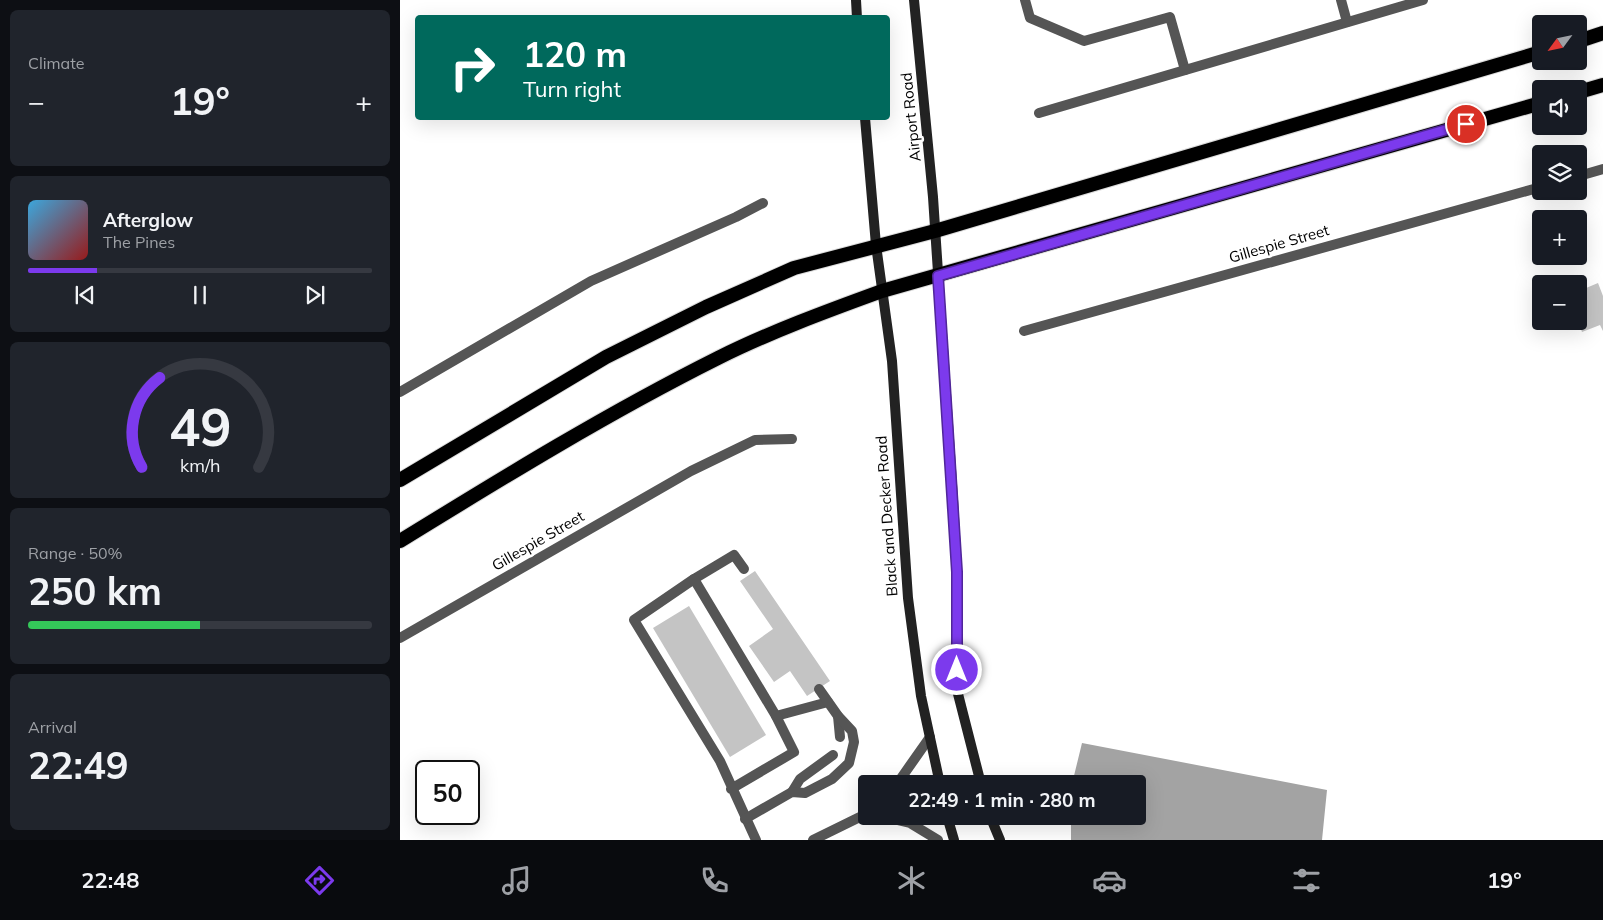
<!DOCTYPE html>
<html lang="en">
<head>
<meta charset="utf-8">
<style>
  :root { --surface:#171b24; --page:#20242c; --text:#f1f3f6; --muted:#9ea1a6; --line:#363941; --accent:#7c3aed }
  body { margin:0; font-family:Mulish,sans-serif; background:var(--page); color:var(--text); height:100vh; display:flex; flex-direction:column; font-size:19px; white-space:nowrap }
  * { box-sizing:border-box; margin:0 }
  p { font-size:16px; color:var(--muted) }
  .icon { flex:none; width:28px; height:28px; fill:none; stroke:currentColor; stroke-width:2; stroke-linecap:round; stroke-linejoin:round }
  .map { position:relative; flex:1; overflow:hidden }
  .details { display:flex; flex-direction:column; gap:10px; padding:10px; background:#0d0f14; width:400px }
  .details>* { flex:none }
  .guide { position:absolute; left:15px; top:15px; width:475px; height:105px; border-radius:5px; box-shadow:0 5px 20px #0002; background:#00695c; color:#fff; overflow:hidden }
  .needle { width:32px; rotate:237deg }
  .controls { position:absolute; left:1132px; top:15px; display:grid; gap:10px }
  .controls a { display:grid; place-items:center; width:55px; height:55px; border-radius:5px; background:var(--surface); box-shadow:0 5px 20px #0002; font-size:25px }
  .speed { position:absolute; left:15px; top:760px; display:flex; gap:10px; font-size:25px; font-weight:700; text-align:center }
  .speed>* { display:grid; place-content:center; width:65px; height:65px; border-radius:50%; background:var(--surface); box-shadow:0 5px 20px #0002; line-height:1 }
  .speed .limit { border:2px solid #111; border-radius:8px; background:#fff; color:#111 }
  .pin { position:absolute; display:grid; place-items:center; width:42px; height:42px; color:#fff; margin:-21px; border:2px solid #fff; border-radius:50%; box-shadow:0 1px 5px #0007 }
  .me { position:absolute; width:55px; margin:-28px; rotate:0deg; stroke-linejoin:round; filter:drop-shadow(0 0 4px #0008) }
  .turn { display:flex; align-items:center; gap:18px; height:105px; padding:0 25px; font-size:22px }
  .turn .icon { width:65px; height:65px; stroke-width:2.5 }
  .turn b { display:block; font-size:35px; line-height:42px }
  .big { font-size:38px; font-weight:700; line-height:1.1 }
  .details .widget { flex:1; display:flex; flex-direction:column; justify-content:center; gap:8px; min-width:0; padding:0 18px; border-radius:8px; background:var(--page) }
  .details .dial { align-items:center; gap:0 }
  .dial svg { height:130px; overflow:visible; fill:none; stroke:var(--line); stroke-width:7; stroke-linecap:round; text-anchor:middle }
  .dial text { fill:var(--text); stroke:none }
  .song { display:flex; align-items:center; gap:15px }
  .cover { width:60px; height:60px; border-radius:8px; background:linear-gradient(135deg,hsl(200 70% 55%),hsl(0 70% 35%)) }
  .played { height:5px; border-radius:2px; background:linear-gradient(90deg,var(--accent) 20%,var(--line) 20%) }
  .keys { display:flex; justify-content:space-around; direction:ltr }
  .heat { display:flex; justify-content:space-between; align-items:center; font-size:28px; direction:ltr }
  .charge { height:8px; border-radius:4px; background:linear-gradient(90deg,#34c759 50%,var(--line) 0) }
  .trip { position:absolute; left:458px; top:775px; width:288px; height:50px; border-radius:5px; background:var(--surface); box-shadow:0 5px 20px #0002; font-weight:700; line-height:50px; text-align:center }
  .tab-bar { display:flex; height:80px; justify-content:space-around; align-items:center; background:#090b0e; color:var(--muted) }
  .tab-bar .icon { width:35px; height:35px }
  .tab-bar .current { color:var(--accent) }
  .tab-bar b { font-size:22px; color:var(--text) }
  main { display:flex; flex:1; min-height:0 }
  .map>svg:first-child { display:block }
  .water { fill:#a3a3a3 }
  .building { fill:#c4c4c4 }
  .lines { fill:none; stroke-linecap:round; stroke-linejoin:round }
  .trunk-casing { stroke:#dbdbdb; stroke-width:16 }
  .service { stroke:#555; stroke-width:10 }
  .minor { stroke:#555; stroke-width:10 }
  .secondary { stroke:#222; stroke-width:10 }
  .trunk { stroke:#000; stroke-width:14 }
  .route-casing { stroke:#51269a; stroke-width:12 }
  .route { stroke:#7c3aed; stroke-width:9 }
  .labels { text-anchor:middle; stroke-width:5; stroke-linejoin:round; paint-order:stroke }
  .street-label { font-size:15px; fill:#000; stroke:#fff }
</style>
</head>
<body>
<main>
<section class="details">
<div class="widget"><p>Climate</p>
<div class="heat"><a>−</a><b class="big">19°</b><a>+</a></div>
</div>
<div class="widget">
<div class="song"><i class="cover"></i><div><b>Afterglow</b><p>The Pines</p></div></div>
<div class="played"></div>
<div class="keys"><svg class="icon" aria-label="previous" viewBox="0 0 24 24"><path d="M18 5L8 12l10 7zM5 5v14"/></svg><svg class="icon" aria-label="pause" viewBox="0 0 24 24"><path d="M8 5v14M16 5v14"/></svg><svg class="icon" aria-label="next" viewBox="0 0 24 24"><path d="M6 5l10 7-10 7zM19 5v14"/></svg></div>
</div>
<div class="widget dial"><svg viewBox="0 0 100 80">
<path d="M14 69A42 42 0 1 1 86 69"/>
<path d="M14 69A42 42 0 0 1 25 14" stroke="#7c3aed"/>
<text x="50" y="56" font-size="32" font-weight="700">49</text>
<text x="50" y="72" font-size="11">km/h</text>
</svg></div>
<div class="widget"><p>Range · 50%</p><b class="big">250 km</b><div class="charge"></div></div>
<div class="widget"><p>Arrival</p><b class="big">22:49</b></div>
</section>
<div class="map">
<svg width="1203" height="840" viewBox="0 0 1203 840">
  <rect width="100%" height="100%" fill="#fff"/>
  <!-- water -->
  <path class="water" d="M682,743L927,790L922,840H671V816H736V784H672Z"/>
  <!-- building -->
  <g class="building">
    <path d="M1198,283L1203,296V331L1200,325L1182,332L1178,321L1179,291Z"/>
    <path d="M355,571L430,681L407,696L390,671L374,682L349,646L373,629L340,581Z"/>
    <path d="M289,606L366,735L330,757L253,628Z"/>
  </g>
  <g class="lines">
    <defs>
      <g id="trunk">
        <path d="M1179,41L1203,33"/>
        <path d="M1179,92L1203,85"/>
        <path d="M0,480L206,357L306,307L394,268L535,231L1141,52"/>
        <path d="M0,541C104,477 208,413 318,358C370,332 427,311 482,291L1141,103"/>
      </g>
    </defs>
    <!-- trunk casing -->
    <use href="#trunk" class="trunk-casing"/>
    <!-- service -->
    <g class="service">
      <path d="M625,0L630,18L684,41L770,17L785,70"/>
      <path d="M941,0L947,22"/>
      <path d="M294,579L334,555L344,569"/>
      <path d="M376,716L428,702"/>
      <path d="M438,716L440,737"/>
      <path d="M497,784L530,737"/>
      <path d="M331,789L394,752L376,716L294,579L234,620L320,761L356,840"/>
      <path d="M392,792L400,779L433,755"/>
      <path d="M480,816L510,823L538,840"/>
      <path d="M345,819L392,792L405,793L432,779L449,763L454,742L452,731L438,716L419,689"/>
      <path d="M413,840L466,814"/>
    </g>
    <!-- minor -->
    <g class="minor">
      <path d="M639,113L1023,0"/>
      <path d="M1179,176L1203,169"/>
      <path d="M624,331L1141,187"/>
      <path d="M0,392L191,281L336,217L363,203"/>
      <path d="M0,638L291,471L355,440L392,439"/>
    </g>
    <!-- secondary -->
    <g class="secondary">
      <path d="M456,0L457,18"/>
      <path d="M514,0L533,197L553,499L557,571V690L581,784"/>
      <path d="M465,118L476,245L492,361L508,598L521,696L540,784"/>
      <path d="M547,816L554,840"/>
      <path d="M590,816L600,840"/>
    </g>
    <!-- trunk -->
    <use href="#trunk" class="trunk"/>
  </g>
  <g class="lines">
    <defs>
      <path id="route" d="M557,670V572L538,276L1066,124"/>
    </defs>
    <!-- route casing -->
    <use href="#route" class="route-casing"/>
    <!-- route -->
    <use href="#route" class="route"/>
  </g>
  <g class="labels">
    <!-- street labels -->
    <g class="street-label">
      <text transform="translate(511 117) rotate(-96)" y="5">Airport Road</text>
      <text transform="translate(879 244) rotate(-16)" y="5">Gillespie Street</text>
      <text transform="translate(487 516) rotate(-94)" y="5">Black and Decker Road</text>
      <text transform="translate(138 541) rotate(-30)" y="5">Gillespie Street</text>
    </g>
  </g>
</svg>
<div class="controls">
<a><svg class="needle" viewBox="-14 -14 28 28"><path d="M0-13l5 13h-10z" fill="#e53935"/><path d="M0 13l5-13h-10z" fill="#9ea1a6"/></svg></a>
<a><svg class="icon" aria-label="sound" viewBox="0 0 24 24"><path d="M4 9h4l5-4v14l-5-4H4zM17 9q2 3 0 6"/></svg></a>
<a><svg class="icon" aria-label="layers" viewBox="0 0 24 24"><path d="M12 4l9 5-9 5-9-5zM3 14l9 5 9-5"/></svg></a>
<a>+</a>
<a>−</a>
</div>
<div class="speed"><div class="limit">50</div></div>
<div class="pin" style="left:1066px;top:124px;background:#d93025"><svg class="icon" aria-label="arrive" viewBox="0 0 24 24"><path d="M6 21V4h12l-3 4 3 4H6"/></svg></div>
<svg class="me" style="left:557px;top:670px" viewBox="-20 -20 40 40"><circle r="17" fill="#7c3aed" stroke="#fff" stroke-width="3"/><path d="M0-11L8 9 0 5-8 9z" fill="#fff"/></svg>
<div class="trip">22:49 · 1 min · 280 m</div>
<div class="guide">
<div class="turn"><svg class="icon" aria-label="right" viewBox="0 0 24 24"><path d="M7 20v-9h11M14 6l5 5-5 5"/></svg><div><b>120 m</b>Turn right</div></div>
</div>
</div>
</main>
<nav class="tab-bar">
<b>22:48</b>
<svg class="icon current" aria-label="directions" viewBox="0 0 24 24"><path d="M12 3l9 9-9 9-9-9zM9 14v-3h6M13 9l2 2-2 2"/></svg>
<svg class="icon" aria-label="music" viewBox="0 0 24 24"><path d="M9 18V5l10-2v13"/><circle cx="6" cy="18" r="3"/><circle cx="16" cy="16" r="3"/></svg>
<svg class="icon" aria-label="phone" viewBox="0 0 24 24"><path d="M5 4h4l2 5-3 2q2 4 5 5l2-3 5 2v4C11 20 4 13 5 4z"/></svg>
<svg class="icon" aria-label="climate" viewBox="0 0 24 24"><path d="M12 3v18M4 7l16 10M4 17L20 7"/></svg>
<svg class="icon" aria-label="car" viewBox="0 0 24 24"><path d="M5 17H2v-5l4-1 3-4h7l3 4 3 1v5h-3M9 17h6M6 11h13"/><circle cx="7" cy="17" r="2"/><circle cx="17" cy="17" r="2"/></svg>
<svg class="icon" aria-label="filters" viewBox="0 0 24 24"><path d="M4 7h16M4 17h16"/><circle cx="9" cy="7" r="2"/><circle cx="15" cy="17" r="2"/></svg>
<b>19°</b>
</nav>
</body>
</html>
